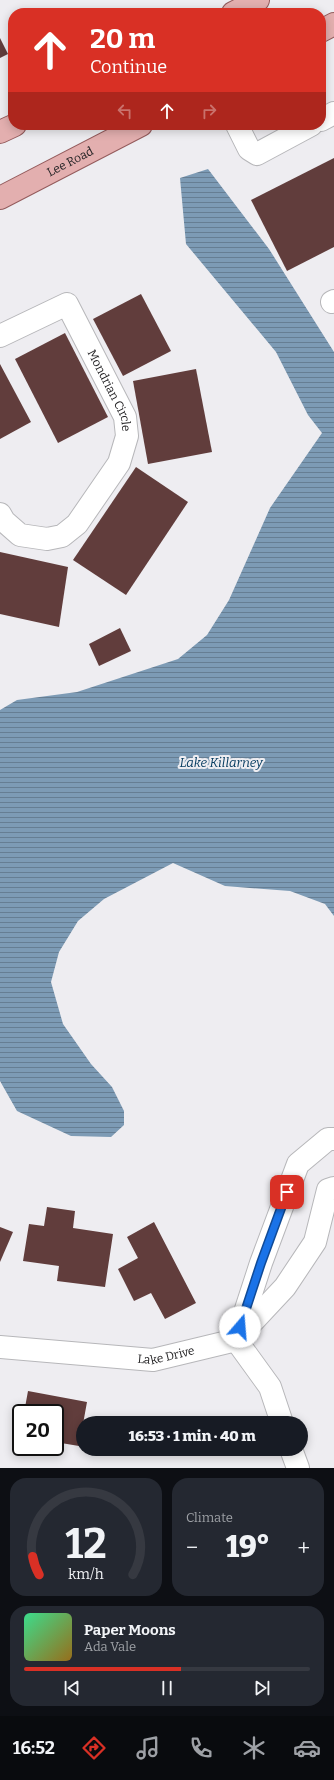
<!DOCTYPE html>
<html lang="en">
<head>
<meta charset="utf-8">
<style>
  :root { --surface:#171b24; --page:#242831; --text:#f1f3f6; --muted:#9ea1a6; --line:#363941; --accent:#d93025 }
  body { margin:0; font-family:Bitter,serif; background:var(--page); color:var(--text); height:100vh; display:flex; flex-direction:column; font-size:15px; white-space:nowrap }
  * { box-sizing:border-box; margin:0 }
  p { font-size:13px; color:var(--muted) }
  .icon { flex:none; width:22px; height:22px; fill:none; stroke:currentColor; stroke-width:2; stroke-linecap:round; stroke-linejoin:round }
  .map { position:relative; height:1468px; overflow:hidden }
  .panel { display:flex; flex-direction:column; gap:10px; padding:10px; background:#0d0f14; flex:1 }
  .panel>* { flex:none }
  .top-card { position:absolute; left:8px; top:8px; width:318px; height:122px; border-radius:16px; box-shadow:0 2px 10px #0003; background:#d93025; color:#fff; overflow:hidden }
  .speed { position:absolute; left:12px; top:1404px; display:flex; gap:8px; font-size:20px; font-weight:700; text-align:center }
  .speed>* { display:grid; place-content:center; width:52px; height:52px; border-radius:50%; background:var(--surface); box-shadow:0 2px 10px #0003; line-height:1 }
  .speed .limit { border:2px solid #111; border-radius:6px; background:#fff; color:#111 }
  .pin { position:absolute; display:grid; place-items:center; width:34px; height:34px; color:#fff; margin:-17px; border-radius:8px; box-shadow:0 2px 6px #0006 }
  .me { position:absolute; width:44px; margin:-22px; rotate:18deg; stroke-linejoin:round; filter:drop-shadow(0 0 3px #0008) }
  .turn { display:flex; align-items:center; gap:14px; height:84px; padding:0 16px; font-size:18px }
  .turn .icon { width:52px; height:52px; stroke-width:2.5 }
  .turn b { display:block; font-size:28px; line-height:34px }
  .lanes { display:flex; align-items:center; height:38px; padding:0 16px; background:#0003; justify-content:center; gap:20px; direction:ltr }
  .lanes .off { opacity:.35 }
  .big { font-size:30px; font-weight:800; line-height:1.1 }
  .panel .tile { flex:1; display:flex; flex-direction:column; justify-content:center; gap:6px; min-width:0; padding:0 14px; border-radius:16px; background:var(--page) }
  .panel .dial { align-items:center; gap:0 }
  .dial svg { height:104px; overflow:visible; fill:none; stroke:var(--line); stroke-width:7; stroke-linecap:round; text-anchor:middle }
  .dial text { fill:var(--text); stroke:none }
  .song { display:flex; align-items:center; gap:12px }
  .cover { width:48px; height:48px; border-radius:6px; background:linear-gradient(135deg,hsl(150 70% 55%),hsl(40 70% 35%)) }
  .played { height:4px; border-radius:2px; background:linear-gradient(90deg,var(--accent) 55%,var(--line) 55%) }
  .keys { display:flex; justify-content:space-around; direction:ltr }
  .heat { display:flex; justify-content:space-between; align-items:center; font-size:22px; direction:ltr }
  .panel .tiles { flex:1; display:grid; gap:10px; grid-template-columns:1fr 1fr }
  .tile:last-child { grid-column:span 2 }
  .trip { position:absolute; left:76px; top:1416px; width:232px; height:40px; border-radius:20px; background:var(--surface); box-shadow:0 2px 10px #0003; font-weight:800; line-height:40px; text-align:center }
  .menu { display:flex; height:64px; justify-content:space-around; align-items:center; background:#090b0e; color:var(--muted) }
  .menu .icon { width:28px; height:28px }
  .menu .current { color:var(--accent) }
  .menu b { font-size:18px; color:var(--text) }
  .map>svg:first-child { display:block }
  .water { fill:url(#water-rules) }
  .building { fill:#613d3c }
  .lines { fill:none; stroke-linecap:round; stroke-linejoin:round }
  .minor-casing { stroke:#b7b7ba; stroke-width:24 }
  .major-casing { stroke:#945b5c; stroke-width:24 }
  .minor { stroke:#fff; stroke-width:22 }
  .major { stroke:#e3afaf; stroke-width:22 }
  .route-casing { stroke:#114b97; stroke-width:10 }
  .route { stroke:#1a73e8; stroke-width:7 }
  .labels { text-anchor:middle; stroke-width:4; stroke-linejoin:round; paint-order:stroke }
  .street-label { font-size:12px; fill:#242325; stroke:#eeedf1 }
  .water-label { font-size:13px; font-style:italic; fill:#083d61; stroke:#eeedf1 }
</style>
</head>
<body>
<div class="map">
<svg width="334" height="1468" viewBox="0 0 334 1468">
  <defs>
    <pattern id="water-rules" width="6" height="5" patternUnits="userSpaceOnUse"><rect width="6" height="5" fill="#7d9bb5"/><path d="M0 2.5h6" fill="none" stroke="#667e93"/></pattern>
  </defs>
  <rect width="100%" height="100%" fill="#eeedf1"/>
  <!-- water -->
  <path class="water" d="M208,169L269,249L334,352V916L325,904L290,891L225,886L173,863L104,899L78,921L59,952L51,982L63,1024L91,1064L112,1087L124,1111V1125L111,1137L71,1136L17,1111L0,1081V710L17,700L77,692L178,659L207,635L229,600L270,508L322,433L308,415L276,352L186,244L180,178Z"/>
  <!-- building -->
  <g class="building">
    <path d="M0,38L8,54L0,58Z"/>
    <path d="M334,158V247L287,271L251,200Z"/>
    <path d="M141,294L171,351L123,376L93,319Z"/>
    <path d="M65,333L108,417L58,443L15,359Z"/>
    <path d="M0,364L31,422L0,439Z"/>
    <path d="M196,369L212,452L148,464L133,381Z"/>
    <path d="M136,467L188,502L126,595L73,560Z"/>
    <path d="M0,552L68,567L59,627L0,614Z"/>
    <path d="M120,628L131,651L99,666L89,644Z"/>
    <path d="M47,1207L75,1211L73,1228L113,1234L105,1287L57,1281L59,1266L23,1261L29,1224L44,1226Z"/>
    <path d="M154,1222L196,1303L165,1319L151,1293L134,1301L118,1269L138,1258L127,1237Z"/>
    <path d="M0,1227L13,1232L0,1262Z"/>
    <path d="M28,1391L87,1402L79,1446L55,1442V1413H24Z"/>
  </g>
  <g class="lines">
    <defs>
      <g id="minor">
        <path d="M321,120L334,113"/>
        <path d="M237,125L249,149L257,154L311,125"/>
        <path d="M332,302L334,301"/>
        <path id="s1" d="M0,336L67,304L125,417L127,436L119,463L77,524L62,536L47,539L20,535L4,521L0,514"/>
        <path d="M241,1334L285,1287L315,1242L328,1190L334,1188"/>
        <path d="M236,1340L261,1263L298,1164L328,1139H334"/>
        <path d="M236,1340L270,1387L282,1423"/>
        <path id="s2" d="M0,1347L153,1360L236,1340"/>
        <path d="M291,1449L298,1468"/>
      </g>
      <g id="major">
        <path d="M233,13L258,0"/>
        <path d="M321,31L334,24"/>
        <path d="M0,132L15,125"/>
        <path id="s3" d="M0,198L141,125"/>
      </g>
    </defs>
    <!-- minor casing -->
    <use href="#minor" class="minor-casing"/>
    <!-- major casing -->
    <use href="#major" class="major-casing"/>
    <!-- minor -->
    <use href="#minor" class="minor"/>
    <!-- major -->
    <use href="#major" class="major"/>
  </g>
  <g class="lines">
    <defs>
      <path id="route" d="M240,1327L261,1263L287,1192"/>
    </defs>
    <!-- route casing -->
    <use href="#route" class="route-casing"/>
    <!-- route -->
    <use href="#route" class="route"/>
  </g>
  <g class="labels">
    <!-- street labels -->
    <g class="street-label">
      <text dy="4" stroke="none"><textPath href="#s3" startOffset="79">Lee Road</textPath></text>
      <text dy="4" stroke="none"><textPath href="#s1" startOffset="171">Mondrian Circle</textPath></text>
      <text dy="4" stroke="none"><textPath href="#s2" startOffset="167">Lake Drive</textPath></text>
    </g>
    <!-- water labels -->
    <g class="water-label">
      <text x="221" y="767">Lake Killarney</text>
    </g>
  </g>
</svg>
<div class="speed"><div class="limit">20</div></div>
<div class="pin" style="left:287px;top:1192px;background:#d93025"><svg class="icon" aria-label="arrive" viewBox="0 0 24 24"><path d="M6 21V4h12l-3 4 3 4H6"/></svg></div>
<svg class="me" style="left:240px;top:1327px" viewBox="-20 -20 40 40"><circle r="19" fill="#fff"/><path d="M0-13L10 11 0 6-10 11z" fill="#1a73e8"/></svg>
<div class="trip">16:53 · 1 min · 40 m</div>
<div class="top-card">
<div class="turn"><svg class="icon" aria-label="ahead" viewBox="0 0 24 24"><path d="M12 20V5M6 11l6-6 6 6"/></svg><div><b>20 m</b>Continue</div></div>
<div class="lanes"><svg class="icon off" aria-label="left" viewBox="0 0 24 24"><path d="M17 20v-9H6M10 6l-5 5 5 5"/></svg><svg class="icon" aria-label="ahead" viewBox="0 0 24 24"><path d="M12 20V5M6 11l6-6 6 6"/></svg><svg class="icon off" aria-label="right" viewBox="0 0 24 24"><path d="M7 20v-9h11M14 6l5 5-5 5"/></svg></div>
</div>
</div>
<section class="panel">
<div class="tiles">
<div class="tile dial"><svg viewBox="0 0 100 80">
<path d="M14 69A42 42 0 1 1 86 69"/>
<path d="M14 69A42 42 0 0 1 9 55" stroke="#d93025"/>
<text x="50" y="56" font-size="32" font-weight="700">12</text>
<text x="50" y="72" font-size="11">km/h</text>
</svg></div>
<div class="tile"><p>Climate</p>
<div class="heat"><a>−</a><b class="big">19°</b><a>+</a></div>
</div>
<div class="tile">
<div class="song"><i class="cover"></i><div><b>Paper Moons</b><p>Ada Vale</p></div></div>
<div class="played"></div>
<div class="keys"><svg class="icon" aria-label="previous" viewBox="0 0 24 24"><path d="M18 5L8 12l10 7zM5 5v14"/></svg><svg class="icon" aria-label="pause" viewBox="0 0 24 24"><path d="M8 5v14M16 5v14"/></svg><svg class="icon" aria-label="next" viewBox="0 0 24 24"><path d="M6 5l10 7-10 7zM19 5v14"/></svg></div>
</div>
</div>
</section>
<nav class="menu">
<b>16:52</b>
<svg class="icon current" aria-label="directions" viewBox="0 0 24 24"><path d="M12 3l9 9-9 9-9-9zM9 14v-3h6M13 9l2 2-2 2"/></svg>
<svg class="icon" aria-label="music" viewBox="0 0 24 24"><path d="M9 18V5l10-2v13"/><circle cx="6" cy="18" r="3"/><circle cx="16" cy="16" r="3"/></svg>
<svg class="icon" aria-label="phone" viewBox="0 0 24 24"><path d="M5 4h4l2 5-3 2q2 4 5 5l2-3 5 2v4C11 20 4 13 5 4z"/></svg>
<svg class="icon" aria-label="climate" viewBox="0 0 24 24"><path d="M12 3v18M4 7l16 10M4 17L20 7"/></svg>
<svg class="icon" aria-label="car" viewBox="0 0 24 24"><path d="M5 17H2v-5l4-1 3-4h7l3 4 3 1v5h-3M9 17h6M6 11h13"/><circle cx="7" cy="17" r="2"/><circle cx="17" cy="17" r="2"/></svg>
</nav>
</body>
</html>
